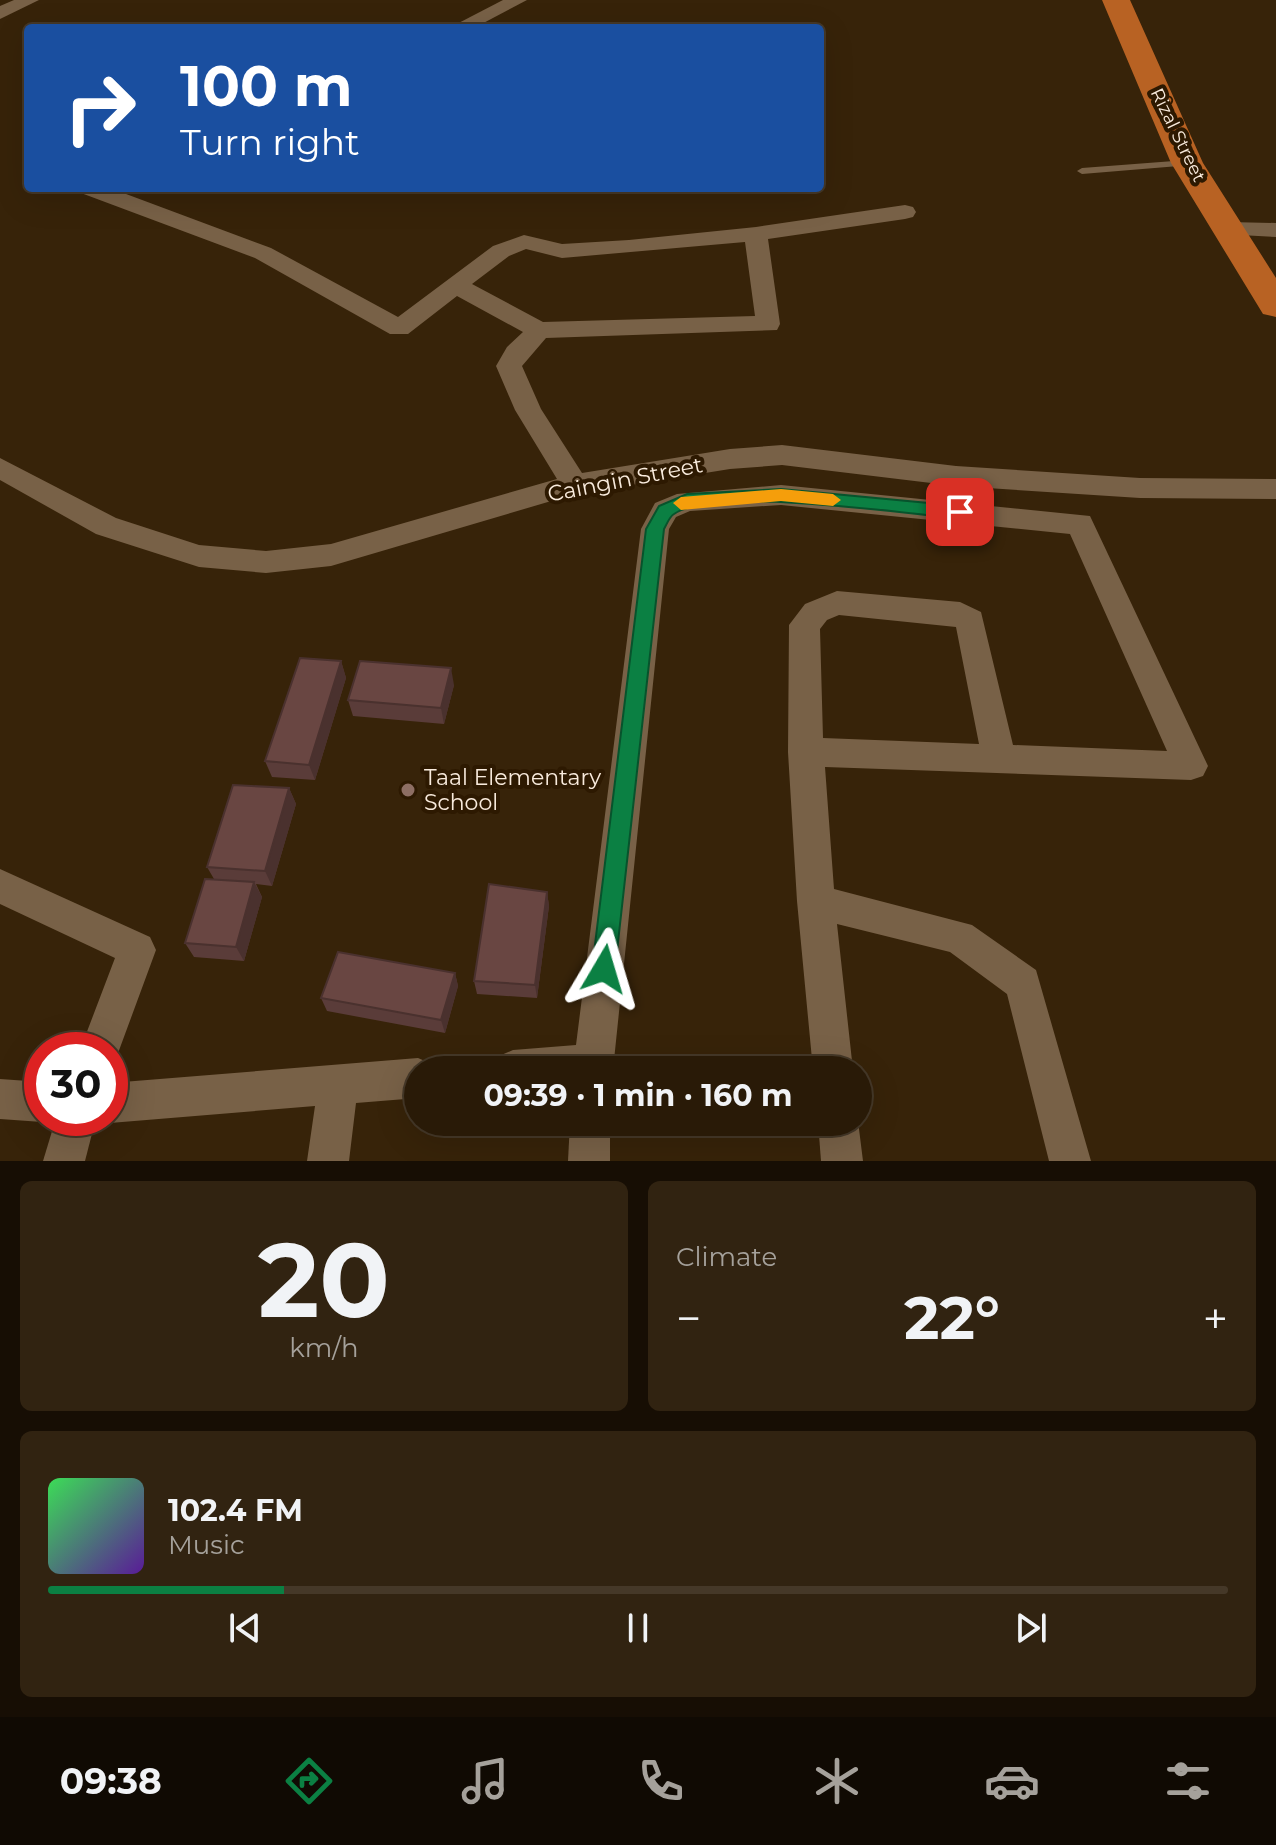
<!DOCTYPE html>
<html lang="en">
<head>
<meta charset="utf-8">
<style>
  :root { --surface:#291a07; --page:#312311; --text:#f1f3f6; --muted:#a5a19b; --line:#453828; --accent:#0b8043 }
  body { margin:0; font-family:Montserrat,sans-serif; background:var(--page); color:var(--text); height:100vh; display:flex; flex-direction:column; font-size:30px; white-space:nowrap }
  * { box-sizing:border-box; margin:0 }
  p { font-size:26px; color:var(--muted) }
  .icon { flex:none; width:44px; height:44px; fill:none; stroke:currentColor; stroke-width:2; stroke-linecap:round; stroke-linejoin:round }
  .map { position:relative; height:1161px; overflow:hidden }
  .side { display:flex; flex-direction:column; gap:20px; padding:20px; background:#170e04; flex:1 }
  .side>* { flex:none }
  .hud { position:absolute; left:24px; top:24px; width:800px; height:168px; border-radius:8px; box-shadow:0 8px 32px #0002,0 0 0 2px var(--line); background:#1a4fa0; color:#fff; overflow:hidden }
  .speed { position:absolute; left:24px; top:1032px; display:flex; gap:16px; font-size:40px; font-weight:700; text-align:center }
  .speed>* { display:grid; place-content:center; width:104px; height:104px; border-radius:50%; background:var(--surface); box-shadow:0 8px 32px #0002,0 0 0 2px var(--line); line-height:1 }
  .speed .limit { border:12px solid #d22; background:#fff; color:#111 }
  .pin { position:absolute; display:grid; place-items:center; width:68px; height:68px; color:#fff; margin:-34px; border-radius:16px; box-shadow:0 4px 12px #0006 }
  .me { position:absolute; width:88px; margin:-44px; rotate:7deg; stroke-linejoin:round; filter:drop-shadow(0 0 6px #0008) }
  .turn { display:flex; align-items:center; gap:28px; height:168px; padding:0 24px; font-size:36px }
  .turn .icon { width:104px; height:104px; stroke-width:2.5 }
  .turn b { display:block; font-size:56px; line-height:68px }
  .big { font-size:60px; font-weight:700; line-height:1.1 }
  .side .widget { flex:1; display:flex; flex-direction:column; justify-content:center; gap:12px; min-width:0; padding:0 28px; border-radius:12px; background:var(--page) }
  .side .dial { align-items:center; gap:0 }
  .dial b { font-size:104px; line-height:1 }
  .song { display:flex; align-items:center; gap:24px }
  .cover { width:96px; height:96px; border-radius:12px; background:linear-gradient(135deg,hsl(130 70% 55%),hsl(270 70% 35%)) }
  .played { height:8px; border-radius:4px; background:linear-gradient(90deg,var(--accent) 20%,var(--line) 20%) }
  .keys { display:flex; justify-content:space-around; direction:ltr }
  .heat { display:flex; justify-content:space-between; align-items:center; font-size:44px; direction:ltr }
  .side .tiles { flex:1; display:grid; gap:20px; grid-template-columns:1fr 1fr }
  .widget:last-child { grid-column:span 2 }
  .trip { position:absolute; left:404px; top:1056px; width:468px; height:80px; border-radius:40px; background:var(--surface); box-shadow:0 8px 32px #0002,0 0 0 2px var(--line); font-weight:700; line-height:80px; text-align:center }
  .dock { display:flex; height:128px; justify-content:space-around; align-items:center; background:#100a03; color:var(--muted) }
  .dock .icon { width:56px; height:56px }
  .dock .current { color:var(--accent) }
  .dock b { font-size:36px; color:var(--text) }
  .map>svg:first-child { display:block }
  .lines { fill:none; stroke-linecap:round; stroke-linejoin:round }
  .service { fill:#786147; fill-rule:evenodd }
  .minor { fill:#786147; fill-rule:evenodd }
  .primary { fill:#b86223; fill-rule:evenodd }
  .wall { fill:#5a3c39 }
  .shaded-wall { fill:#4a312e }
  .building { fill:#694642; stroke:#4a312e; stroke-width:2 }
  .route { fill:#0b8043; stroke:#07532c; stroke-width:2 }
  .slow { fill:#f59e0b }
  .education-dot { fill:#8d6e63; stroke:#2d1901; stroke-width:3 }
  .labels { text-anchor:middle; stroke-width:8; stroke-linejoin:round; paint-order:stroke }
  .far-street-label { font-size:18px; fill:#f9ebdd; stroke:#2d1901 }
  .street-label { font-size:22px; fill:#f9ebdd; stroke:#2d1901 }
  .poi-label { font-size:22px; fill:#f9ebdd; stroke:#2d1901; text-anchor:start }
</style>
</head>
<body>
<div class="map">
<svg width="1276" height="1161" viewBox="0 0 1276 1161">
  <rect width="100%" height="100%" fill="#372309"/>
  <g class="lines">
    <!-- service -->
    <path class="service" d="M1187,160L1191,161V165L1082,174L1077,171L1082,168Z"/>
    <!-- minor -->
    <g class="minor">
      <path d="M14,0H39L0,19V6Z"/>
      <path d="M503,0H527L474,28H449Z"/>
      <path d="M78,188H110L271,248L398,317L493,246L524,235L562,244L629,240L756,227L905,205L913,207L916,212L913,217L905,219L768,239L780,324L777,330L546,338L522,366L541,409L582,473L730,449L782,445L956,466L1140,478L1276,479V499L1140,498L956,486L782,465L730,469L575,494L331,566L266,573L199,567L96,534L0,480V458L116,518L199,545L266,551L331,544L557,479L515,410L496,366L507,347L523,332L457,296L408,334H390L255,258L81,193ZM745,242L755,316L543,322L472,284L509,256L526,249L562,258Z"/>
      <path d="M1229,222L1276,223V237L1221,234L1217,229L1221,224Z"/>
      <path d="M781,485L1090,516L1208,766L1203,776L1191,780L825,767L834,889L972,925L1036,970L1091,1161H1049L1007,994L950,952L837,924L853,1070H813L797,901L788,752L789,625L805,604L837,591L960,602L981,612L1013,745L1167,751L1070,534L781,505L690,511L676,517L669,529L613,1070H493L499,1056L513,1050L576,1045L641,529L655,503L677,494ZM839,615L956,627L979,744L823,738L820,629L827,620Z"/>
      <path d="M0,869L150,937L156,950L114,1064L110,1066V1050H80L115,958L0,904Z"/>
      <path d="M418,1058L432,1064L435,1070H418V1098L356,1103L349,1161H307L315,1106L110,1123L97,1118H110V1083Z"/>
      <path d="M0,1079L42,1082V1118H52L42,1122L0,1119Z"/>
      <path d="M56,1118H96L85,1161H43Z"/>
      <path d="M570,1122H610V1161H568Z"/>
      <path d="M818,1122L858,1121L863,1161H821Z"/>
    </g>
    <!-- primary -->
    <path class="primary" d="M1102,0H1130L1203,163L1276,278V317L1263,314L1171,163Z"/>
  </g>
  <!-- wall -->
  <g class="wall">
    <path d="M341,661L346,678L315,780L272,777L265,761Z"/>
    <path d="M454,685L444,724L353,716L348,700Z"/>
    <path d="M289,788L296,804L272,886L256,884L262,897L244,961L194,957L185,943L214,879L207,867Z"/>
    <path d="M547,892L549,906L537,998L477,994L474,981Z"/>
    <path d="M455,973L458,986L445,1033L327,1011L321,998Z"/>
  </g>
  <!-- shaded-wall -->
  <g class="shaded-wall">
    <path d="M341,661L346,678L315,780L309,765Z"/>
    <path d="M451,668L454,685L444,724L441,708Z"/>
    <path d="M289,788L296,804L272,886L265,871Z"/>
    <path d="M254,882L262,897L244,961L236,947Z"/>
    <path d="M547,892L549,906L537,998L535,985Z"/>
    <path d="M455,973L458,986L445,1033L441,1020Z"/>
  </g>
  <!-- building -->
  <g class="building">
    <path d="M300,658L341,661L309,765L265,761Z"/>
    <path d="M360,661L451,668L441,708L348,700Z"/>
    <path d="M233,785L289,788L265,871L207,867Z"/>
    <path d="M205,879L254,882L236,947L185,943Z"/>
    <path d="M489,884L547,892L535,985L474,981Z"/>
    <path d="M338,952L455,973L441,1020L321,998Z"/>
  </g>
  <!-- route -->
  <path class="route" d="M781,489L960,506L969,512L960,519C906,513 713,486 674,514C669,517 667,524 664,529L615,969L612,977L604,980L596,977L592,969L646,529L659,506L687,494Z"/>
  <!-- slow -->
  <path class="slow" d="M781,489L833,494L841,500L833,506L781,501L681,510L673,503L681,497Z"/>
  <!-- markers -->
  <circle class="education-dot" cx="408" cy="790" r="8"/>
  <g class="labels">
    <!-- far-street labels -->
    <g class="far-street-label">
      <text transform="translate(1178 135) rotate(64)" y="6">Rizal Street</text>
    </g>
    <!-- street labels -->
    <g class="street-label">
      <text transform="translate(625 479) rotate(-11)" y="8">Caingin Street</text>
    </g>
    <!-- poi labels -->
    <g class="poi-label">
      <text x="424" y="785">Taal Elementary<tspan x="424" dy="25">School</tspan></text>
    </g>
  </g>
</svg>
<div class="speed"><div class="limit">30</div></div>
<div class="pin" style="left:960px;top:512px;background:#d93025"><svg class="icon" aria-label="arrive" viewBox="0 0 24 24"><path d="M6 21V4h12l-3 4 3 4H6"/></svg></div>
<svg class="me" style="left:604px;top:969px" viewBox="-20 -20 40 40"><path d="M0-17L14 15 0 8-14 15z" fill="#0b8043" stroke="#fff" stroke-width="4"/></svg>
<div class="trip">09:39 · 1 min · 160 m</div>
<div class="hud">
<div class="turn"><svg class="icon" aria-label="right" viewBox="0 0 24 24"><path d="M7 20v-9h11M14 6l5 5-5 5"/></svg><div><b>100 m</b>Turn right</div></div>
</div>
</div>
<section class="side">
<div class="tiles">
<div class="widget dial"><b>20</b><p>km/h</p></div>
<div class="widget"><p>Climate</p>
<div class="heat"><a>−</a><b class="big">22°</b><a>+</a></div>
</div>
<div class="widget">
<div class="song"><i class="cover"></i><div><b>102.4 FM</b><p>Music</p></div></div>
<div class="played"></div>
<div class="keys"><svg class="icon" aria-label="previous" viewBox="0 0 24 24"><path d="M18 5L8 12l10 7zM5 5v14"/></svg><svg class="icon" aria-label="pause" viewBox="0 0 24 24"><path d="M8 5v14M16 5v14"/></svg><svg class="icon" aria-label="next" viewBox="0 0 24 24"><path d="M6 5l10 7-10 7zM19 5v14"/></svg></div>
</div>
</div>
</section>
<nav class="dock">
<b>09:38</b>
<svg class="icon current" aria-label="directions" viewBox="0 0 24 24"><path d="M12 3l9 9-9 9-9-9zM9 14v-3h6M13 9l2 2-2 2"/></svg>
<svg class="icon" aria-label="music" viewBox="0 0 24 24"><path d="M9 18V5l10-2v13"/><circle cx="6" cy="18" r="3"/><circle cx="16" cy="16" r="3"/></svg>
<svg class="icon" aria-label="phone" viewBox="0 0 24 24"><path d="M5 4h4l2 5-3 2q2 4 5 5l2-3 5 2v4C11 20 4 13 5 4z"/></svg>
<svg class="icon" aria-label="climate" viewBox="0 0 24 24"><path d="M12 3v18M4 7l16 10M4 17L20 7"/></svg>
<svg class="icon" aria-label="car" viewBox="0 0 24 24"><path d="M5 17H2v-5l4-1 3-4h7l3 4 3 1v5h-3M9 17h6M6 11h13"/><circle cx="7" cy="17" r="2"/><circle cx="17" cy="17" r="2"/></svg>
<svg class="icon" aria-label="filters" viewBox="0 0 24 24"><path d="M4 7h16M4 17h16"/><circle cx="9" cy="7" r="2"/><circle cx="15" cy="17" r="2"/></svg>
</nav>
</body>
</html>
